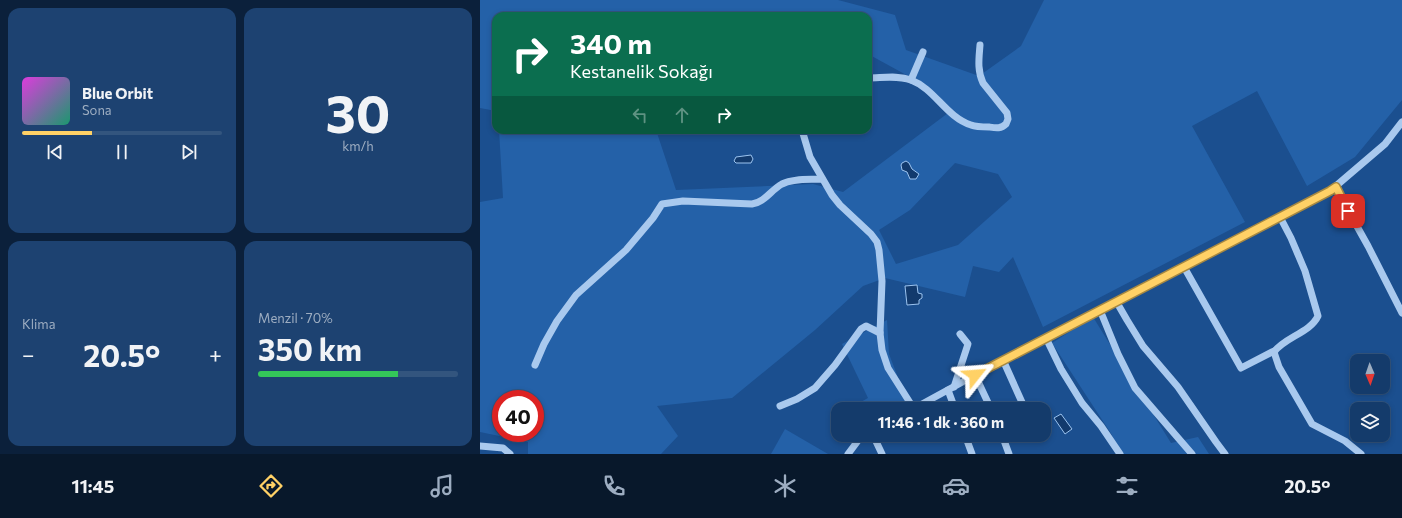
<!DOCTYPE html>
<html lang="tr">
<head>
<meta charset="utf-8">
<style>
  :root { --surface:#143b6b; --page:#1d4271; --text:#f1f3f6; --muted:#9dadc1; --line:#33557e; --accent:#ffd166 }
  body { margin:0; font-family:Commissioner,sans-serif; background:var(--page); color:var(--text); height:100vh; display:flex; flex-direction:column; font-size:15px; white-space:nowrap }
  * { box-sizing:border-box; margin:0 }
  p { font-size:13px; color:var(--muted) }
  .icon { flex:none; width:22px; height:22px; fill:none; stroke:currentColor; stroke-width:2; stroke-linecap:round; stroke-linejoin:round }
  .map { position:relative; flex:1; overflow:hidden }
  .drawer { display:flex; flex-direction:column; gap:8px; padding:8px; background:#0b203b; width:480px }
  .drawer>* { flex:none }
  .hud { position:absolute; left:12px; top:12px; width:380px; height:122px; border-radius:12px; box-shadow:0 2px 6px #0003,0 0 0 1px var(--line); background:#0b6e4f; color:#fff; overflow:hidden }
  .needle { width:26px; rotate:178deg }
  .fabs { position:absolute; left:870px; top:354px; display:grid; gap:8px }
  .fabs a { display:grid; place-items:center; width:40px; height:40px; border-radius:8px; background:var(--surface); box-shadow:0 2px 6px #0003,0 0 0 1px var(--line); font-size:20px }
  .speed { position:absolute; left:12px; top:390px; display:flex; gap:8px; font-size:20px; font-weight:700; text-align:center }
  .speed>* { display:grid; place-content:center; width:52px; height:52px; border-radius:50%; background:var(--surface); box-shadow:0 2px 6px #0003,0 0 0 1px var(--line); line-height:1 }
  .speed .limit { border:6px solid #d22; background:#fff; color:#111 }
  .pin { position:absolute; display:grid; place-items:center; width:34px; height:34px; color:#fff; margin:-17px; border-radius:8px; box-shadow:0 2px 6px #0006 }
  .me { position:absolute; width:44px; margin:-22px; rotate:62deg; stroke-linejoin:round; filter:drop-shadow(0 0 3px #0008) }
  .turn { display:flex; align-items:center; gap:14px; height:84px; padding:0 12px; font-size:18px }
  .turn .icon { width:52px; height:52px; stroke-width:2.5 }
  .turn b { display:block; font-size:28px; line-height:34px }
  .lanes { display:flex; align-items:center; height:38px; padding:0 12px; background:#0003; justify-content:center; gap:20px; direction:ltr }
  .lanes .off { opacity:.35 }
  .big { font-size:30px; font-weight:700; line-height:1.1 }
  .drawer .card { flex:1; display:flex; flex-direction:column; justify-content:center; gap:6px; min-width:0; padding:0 14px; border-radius:12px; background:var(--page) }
  .drawer .dial { align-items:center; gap:0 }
  .dial b { font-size:52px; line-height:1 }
  .song { display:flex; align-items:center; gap:12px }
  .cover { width:48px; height:48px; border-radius:6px; background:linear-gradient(135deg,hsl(300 70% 55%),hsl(160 70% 35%)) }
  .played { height:4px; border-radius:2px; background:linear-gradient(90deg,var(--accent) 35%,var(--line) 35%) }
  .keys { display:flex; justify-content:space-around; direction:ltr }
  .heat { display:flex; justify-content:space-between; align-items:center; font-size:22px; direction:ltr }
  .charge { height:6px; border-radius:3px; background:linear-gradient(90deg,#34c759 70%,var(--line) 0) }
  .drawer .tiles { flex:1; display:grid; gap:8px; grid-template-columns:repeat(2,1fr) }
  .trip { position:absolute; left:351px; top:402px; width:220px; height:40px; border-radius:12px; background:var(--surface); box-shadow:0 2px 6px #0003,0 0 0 1px var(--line); font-weight:700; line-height:40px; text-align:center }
  .dock { display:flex; height:64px; justify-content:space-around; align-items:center; background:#08182b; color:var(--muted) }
  .dock .icon { width:28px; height:28px }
  .dock .active { color:var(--accent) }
  .dock b { font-size:18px; color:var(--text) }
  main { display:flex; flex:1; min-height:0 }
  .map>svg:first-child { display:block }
  .green { fill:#2461a8; fill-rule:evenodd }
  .water { fill:#123a6d; stroke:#9cc4f0 }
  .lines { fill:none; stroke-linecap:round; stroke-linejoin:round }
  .minor { stroke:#a9c9ee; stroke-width:7 }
  .route-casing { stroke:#a68842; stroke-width:10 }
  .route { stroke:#ffd166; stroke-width:7 }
</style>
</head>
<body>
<main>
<section class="drawer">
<div class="tiles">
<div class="card">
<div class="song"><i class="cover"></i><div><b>Blue Orbit</b><p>Sona</p></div></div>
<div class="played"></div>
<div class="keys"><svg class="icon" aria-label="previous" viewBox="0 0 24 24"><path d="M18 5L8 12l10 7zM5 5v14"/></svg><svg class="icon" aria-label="pause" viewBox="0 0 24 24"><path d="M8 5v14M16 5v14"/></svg><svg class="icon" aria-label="next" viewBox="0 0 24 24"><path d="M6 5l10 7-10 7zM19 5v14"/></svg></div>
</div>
<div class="card dial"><b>30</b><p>km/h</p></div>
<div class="card"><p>Klima</p>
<div class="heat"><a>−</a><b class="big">20.5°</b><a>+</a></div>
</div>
<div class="card"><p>Menzil · 70%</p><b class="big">350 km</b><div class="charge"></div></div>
</div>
</section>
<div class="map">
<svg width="922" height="454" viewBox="0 0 922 454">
  <rect width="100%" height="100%" fill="#1b4f8f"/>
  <!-- green -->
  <g class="green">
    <path d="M0,0H358L415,15L426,50L499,76L541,46L564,0H922V100L875,157L827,186L777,91L712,126L765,222L563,327L533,257L519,272L493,266L485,297L405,278L383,286L335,330L252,398L177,406L198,436L181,454H48V442L0,432V202L23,198L19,130H176L196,190L333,184L363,192L472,110L430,77L388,54V16H16V111L0,108ZM475,163L518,174L532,197L478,245L416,264L399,230L430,210ZM21,399H55V433H21Z"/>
    <path d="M613,317L691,443L718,437L729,454H637L632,435L572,343Z"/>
    <path d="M407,320L409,354L427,401L414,409H368L388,398L362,344Z"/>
    <path d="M305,429L348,454H291Z"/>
  </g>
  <!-- water -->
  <g class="water">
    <path d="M271,155L273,159L271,163H256L254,161L256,157Z"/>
    <path d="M426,161L429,163L432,169L439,174L436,179H430L427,172L422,170L421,165L422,163Z"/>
    <path d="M437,285L438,293L442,294V298L439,300V304L427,305L425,286Z"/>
    <path d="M581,414L592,429L585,434L574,418Z"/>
  </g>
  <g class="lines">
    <!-- minor -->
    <g class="minor">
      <path d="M388,78C402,78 418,75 431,80C455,89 466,117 491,125C496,127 503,127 509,127C516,128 521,129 526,124L528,119L527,113L503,83C497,70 499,58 500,45"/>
      <path d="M431,80L443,52"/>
      <path d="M322,130L330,157L352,195L360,205L391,234L397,242L399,250L402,281L400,333L402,350L408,368L434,409"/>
      <path d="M855,187L888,246L922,313"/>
      <path d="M800,217L811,238L825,271L838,316C830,333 805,337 794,352L799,367L832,424L865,441L881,454"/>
      <path d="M704,267L761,368L794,351"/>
      <path d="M636,301L647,320L663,346L698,387L736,442L745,454"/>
      <path d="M620,310L638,354L655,388L712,454"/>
      <path d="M566,338L581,369L602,403L621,426L640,454"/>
      <path d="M523,360L545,409"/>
      <path d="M55,365L64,344L77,321L96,295L146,250L173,218L182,204L203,201L272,204C285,202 291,190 302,184C314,178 330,180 342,179"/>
      <path d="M495,375L511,409"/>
      <path d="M474,387L488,344L480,334"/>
      <path d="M468,390L475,409"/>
      <path d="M300,406L317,399L335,388L355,365L381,329L386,326L400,333"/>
      <path d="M433,409L539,351L850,191L905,144L922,122"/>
      <path d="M393,435L402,454"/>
      <path d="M485,435L492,454"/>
      <path d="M522,435L529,454"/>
      <path d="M0,446L23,448L30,454"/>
      <path d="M368,454L380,438L385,435"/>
    </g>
  </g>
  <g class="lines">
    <defs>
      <path id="route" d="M495,375L850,191L856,187L868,211"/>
    </defs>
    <!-- route casing -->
    <use href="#route" class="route-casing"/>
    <!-- route -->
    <use href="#route" class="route"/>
  </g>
</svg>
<div class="fabs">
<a><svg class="needle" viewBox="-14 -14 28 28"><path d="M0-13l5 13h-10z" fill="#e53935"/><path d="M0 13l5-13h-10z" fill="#9dadc1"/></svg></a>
<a><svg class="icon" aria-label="layers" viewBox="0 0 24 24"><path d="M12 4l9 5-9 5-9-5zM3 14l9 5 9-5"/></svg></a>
</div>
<div class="speed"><div class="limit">40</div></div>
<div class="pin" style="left:868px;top:211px;background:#d93025"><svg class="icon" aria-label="arrive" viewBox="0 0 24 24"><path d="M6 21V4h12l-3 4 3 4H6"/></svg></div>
<svg class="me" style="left:495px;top:375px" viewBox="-20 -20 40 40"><path d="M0-17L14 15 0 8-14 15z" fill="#ffd166" stroke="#fff" stroke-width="4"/></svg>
<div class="trip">11:46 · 1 dk · 360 m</div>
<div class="hud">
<div class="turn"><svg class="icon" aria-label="right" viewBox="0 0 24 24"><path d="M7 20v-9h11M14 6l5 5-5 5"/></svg><div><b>340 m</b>Kestanelik Sokağı</div></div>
<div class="lanes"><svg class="icon off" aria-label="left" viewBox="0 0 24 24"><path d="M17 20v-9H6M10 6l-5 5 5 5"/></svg><svg class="icon off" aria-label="ahead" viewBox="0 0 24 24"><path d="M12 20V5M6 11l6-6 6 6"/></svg><svg class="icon" aria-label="right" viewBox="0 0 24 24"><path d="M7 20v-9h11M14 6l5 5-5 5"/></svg></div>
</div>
</div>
</main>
<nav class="dock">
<b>11:45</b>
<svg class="icon active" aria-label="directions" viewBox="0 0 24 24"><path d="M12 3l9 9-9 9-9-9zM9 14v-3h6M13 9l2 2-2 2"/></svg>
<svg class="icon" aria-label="music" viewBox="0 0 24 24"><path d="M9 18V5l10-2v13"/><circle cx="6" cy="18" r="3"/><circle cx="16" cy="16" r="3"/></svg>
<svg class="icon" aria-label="phone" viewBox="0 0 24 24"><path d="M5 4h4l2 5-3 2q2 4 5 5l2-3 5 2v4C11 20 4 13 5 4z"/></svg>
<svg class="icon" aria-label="climate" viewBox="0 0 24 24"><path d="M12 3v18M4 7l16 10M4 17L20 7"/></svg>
<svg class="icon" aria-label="car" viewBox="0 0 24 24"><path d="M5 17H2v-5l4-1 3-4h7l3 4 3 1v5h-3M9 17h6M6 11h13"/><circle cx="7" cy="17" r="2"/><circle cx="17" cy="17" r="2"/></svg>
<svg class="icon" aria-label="filters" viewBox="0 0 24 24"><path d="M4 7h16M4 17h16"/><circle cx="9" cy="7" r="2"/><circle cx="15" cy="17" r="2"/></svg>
<b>20.5°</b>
</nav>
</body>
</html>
